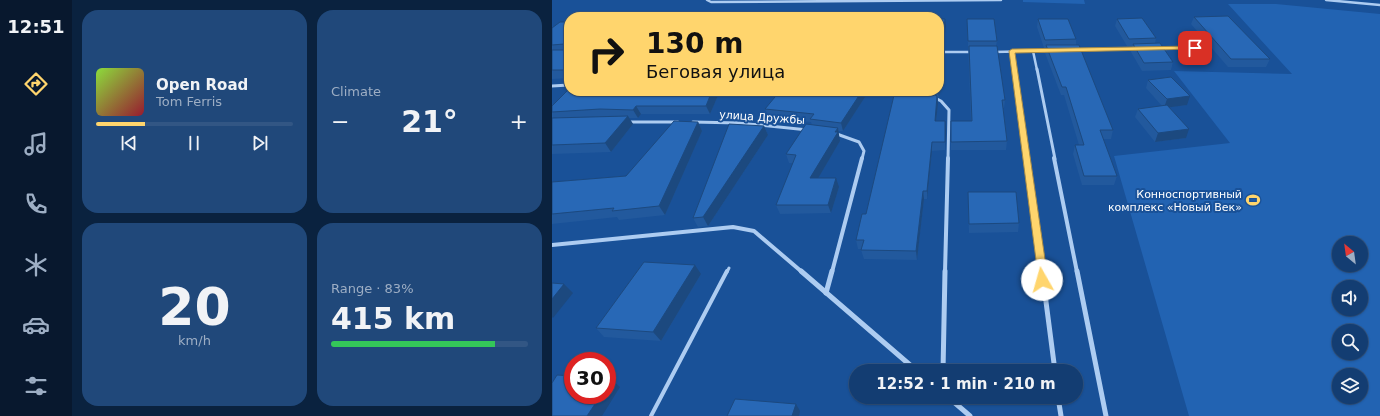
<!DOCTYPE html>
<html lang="en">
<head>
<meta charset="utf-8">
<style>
  :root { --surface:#133d72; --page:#20487a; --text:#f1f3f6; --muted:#9daec4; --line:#325684; --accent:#ffd56d }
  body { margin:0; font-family:"DejaVu Sans",sans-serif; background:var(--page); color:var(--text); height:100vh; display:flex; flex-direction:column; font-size:15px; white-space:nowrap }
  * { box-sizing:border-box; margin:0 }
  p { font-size:13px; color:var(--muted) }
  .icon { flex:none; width:22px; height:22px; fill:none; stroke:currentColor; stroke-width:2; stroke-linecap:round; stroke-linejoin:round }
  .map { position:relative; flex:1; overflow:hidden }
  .drawer { display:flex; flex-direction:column; gap:10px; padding:10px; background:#0a223f; width:480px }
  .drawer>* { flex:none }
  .guide { position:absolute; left:12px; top:12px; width:380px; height:84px; border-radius:16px; box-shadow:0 1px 3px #0004,0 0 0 1px var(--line); background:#ffd56d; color:#111; overflow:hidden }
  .needle { width:26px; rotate:331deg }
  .controls { position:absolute; left:780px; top:236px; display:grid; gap:8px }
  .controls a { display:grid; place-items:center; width:36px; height:36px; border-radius:50%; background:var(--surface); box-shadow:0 1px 3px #0004,0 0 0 1px var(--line); font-size:20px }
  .speed { position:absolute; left:12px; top:352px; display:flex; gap:8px; font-size:20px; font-weight:700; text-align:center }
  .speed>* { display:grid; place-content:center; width:52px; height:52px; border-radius:50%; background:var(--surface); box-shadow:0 1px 3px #0004,0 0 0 1px var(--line); line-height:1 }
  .speed .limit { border:6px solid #d22; background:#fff; color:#111 }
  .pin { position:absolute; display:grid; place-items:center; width:34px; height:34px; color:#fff; margin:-17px; border-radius:8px; box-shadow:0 2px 6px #0006 }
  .me { position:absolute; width:44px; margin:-22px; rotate:353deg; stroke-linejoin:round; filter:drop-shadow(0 0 3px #0008) }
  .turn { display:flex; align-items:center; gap:14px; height:84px; padding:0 16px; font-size:18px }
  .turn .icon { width:52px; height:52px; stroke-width:2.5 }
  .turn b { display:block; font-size:28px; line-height:34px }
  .big { font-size:30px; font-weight:700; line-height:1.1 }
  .drawer .widget { flex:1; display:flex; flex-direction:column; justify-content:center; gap:6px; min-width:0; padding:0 14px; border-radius:16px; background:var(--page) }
  .drawer .dial { align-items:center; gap:0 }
  .dial b { font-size:52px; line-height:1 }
  .song { display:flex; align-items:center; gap:12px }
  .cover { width:48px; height:48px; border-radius:6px; background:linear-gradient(135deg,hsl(90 70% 55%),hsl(350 70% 35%)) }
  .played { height:4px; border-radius:2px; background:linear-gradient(90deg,var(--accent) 25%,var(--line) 25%) }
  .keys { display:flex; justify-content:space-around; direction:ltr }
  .heat { display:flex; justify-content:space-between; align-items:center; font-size:22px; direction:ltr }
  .charge { height:6px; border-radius:3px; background:linear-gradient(90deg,#34c759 83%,var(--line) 0) }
  .drawer .tiles { flex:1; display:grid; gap:10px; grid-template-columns:repeat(2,1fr) }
  .trip { position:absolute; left:297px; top:364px; width:234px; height:40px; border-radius:20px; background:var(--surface); box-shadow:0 1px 3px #0004,0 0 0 1px var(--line); font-weight:700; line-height:40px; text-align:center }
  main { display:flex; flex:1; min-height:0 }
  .tabs { display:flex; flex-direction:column; width:72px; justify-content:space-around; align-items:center; background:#08182e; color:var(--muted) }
  .tabs .icon { width:28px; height:28px }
  .tabs .on { color:var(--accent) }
  .tabs b { font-size:18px; color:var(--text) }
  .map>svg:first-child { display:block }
  .green { fill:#2263b2; fill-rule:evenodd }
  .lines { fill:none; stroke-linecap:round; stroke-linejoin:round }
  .lane-far1 { stroke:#adccf1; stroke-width:3 }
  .lane { stroke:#adccf1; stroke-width:4 }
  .street-far3 { stroke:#adccf1; stroke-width:2.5 }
  .street-far2 { stroke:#adccf1; stroke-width:3 }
  .street-far1 { stroke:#adccf1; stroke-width:4 }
  .street { stroke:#adccf1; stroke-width:5 }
  .wall { fill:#22599d }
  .shaded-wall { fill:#1c497f }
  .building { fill:#2868b6; stroke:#1c497f }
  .route { fill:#ffd56d; stroke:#a68a47 }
  .labels { text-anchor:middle; stroke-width:4; stroke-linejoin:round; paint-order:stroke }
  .street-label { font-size:11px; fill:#fff; stroke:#195198 }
  .poi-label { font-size:11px; fill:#fff; stroke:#195198; text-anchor:end }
</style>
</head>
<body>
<main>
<nav class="tabs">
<b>12:51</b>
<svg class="icon on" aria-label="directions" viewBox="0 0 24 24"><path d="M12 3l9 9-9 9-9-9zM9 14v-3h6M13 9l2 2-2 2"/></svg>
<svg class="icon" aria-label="music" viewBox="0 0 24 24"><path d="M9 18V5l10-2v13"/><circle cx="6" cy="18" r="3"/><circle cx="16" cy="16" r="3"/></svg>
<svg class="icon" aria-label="phone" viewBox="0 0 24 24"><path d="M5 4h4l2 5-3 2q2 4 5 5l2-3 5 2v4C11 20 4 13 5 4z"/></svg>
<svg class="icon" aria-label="climate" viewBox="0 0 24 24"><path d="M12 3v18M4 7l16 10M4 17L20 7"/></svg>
<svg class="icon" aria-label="car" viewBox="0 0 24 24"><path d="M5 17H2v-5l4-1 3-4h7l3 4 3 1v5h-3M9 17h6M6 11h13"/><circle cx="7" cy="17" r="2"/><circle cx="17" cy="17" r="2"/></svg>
<svg class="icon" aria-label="filters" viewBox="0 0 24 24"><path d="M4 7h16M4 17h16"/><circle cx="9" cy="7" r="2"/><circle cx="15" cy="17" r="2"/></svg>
</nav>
<section class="drawer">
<div class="tiles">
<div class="widget">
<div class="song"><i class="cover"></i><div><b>Open Road</b><p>Tom Ferris</p></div></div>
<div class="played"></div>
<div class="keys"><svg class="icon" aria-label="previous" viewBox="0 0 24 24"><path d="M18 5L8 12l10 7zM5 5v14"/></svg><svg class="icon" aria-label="pause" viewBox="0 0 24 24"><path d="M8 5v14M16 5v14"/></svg><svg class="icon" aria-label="next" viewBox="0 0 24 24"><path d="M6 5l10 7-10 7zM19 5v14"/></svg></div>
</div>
<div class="widget"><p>Climate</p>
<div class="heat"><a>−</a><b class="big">21°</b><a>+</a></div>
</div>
<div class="widget dial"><b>20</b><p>km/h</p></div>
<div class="widget"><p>Range · 83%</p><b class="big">415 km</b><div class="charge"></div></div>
</div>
</section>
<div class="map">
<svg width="828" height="416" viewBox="0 0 828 416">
  <rect width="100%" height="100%" fill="#195198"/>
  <!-- green -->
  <g class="green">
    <path d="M471,0H532L533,4L471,2Z"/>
    <path d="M676,4H724L828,14V416H637L562,156L678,143L622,71L740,74ZM787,243H809V265H787ZM787,287H809V309H787ZM787,331H809V353H787ZM787,375H809V397H787Z"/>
  </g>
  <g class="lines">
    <!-- lane-far1 -->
    <path class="lane-far1" d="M175,272L177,268"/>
    <!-- lane -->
    <path class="lane" d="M99,416L175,271"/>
    <!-- street-far3 -->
    <g class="street-far3">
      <path d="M155,0L159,2L449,0"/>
      <path d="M774,0L828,5"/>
      <path d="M607,49L643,48"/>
      <path d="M523,50L585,49"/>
      <path d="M460,51L463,70"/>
      <path d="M481,51L485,70"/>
      <path d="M387,52H421"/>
      <path d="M441,52L499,51"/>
    </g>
    <!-- street-far2 -->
    <g class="street-far2">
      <path d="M462,69L475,159"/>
      <path d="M485,69L503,159"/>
      <path d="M0,86L17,85"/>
      <path d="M381,97L389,101L397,110L396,159"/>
      <path d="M75,122H126"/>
      <path d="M141,122L187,123L256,130"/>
      <path d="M282,133L307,142L312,151L310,159"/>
    </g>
    <!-- street-far1 -->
    <g class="street-far1">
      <path d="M474,158L490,272"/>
      <path d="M502,158L525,272"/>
      <path d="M0,245L181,227L202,231L250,272"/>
      <path d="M280,272L310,158"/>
      <path d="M393,272L396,158"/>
    </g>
    <!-- street -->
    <g class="street">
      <path d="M249,271L365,371"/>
      <path d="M490,271L503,371"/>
      <path d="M525,271L554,416"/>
      <path d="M274,293L280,271"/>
      <path d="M391,371L393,271"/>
      <path d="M396,397L418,416"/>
      <path d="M506,397L509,416"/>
    </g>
  </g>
  <!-- wall -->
  <g class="wall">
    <path d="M642,17L718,59L714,67H676L639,24Z"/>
    <path d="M387,19H393L394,26L391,49V55L387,98L386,97V104L384,121H393V150L380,151L375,199H372L365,260L312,259L309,250L310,249H306L304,240L314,214L343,91H387Z"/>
    <path d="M415,19L445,41L444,46L453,100L452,108H451L455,141L454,150H399V142L419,121Z"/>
    <path d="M486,19L524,39V45L561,130L559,139H551L565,176L562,185H530L521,154L523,145H527L512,95H509L493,53L494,48H492L485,27Z"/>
    <path d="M565,19L604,38L603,44L621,62L619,70L590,71L579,52L580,46H575L563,26Z"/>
    <path d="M17,22V78L0,79V28Z"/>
    <path d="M596,80L635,105L617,107L634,138L603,142L583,117L586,109L610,106L594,88Z"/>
    <path d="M168,91L158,114H89L86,118H77L81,124L59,152L0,154V106Z"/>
    <path d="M317,91L291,131H286L288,141L266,178L287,187L279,213L228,214L224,205L241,163H237L234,154L260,125L259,122L216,118L213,109Z"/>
    <path d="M146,122L150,131L113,215L67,220L65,217L0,224V182L74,176Z"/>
    <path d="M212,126L216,135L156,226L146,227L141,218Z"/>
    <path d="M416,201L467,223L466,232L417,233Z"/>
    <path d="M149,274L109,341L52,337L44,328Z"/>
  </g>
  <!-- shaded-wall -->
  <g class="shaded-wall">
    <path d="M393,19L394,26L391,49V41Z"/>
    <path d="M390,47L391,55L387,98L386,91H387V81Z"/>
    <path d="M160,91H168L158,114L154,106Z"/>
    <path d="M310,91H317L291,131L289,123Z"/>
    <path d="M385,96L386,104L383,130V121Z"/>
    <path d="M638,96L635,105L612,108L615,99Z"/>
    <path d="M84,106L89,114L86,118L81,110Z"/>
    <path d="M76,116L81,124L59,152L53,143Z"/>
    <path d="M393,121L394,130L393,150Z"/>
    <path d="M146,122L150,131L113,215L107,206Z"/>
    <path d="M212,126L216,135L156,226L151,217Z"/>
    <path d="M286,128L288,141L261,187L258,178Z"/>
    <path d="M637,129L634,138L603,142L606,133Z"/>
    <path d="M380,142V151L375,199V191Z"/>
    <path d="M284,178L287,187L279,213L276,205Z"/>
    <path d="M371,191L372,199L365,260L364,251Z"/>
    <path d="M143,265L149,274L109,341L101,332Z"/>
    <path d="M12,284L21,293L1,318L0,317V299Z"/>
    <path d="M59,379L68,387L50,416H35L49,395H55V385Z"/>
    <path d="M244,404L248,411L247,416H240Z"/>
  </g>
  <!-- building -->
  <g class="building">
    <path d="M676,16L718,59H679L642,17Z"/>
    <path d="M590,18L604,38L577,39L565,19Z"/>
    <path d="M387,19H393L391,41L387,42Z"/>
    <path d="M415,19H442L445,41H416Z"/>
    <path d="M486,19H516L524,39L493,40Z"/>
    <path d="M8,22H17V70H0V50H12L15,48L12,44L0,45V28Z"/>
    <path d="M608,43L621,62L592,63L581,44Z"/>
    <path d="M494,45H527L561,130H548L565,176H532L523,145H532L514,87H510Z"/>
    <path d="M417,46H445L453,100H450L455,141L399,142V121H420Z"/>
    <path d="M387,47H390L387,81Z"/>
    <path d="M619,77L638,96L615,99L596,80Z"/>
    <path d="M17,89V91H160L154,106H84L81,110L48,109L0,112V106Z"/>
    <path d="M228,91H310L289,123L258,119L262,114L213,109Z"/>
    <path d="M343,91H375L385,96L383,121H393V142H380L375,191H371L364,251L309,250L312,240H304L310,214H314Z"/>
    <path d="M615,105L637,129L606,133L586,109Z"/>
    <path d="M76,116L53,143L0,145V118Z"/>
    <path d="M122,121L146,122L107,206L60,211L62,208L0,214V182L74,176Z"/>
    <path d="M177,124L212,126L151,217L141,218Z"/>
    <path d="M254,124L286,128L283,132H286L258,178H284L276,205H224L244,155L234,154Z"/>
    <path d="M416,192H464L467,223L417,224Z"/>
    <path d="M92,262L143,265L101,332L44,328Z"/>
    <path d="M0,283L12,284L0,299Z"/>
    <path d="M5,375L21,376V395H49L35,416H0V383Z"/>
    <path d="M55,379H59L55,385Z"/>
    <path d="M183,399L244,404L240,416H175Z"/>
  </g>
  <!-- route -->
  <path class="route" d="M643,46L646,48L645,49L463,53L496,280L494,283H487L457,51L460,49Z"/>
  <!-- icons -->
  <defs>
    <symbol id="stadium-bare" viewBox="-9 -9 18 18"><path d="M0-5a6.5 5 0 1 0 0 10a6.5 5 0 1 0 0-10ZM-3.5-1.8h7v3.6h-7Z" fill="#ffd56d" stroke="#195198" stroke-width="2.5" paint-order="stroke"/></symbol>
  </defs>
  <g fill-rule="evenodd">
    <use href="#stadium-bare" x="691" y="190" width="20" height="20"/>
  </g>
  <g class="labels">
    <!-- street labels -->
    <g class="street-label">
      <text transform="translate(210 117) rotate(4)" y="4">улица Дружбы</text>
    </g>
    <!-- poi labels -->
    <g class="poi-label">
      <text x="690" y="198">Конноспортивный<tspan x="690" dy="13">комплекс «Новый Век»</tspan></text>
    </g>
  </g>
</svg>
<div class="controls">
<a><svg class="needle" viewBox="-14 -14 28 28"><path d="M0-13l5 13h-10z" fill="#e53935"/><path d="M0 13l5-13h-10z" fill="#9daec4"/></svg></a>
<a><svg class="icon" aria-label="sound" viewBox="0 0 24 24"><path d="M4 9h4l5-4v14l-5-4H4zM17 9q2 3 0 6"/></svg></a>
<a><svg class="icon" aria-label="search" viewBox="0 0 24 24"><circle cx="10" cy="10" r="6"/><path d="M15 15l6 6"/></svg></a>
<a><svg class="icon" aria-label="layers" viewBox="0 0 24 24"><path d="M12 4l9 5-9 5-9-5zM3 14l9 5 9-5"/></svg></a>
</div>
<div class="speed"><div class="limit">30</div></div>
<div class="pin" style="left:643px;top:48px;background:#d93025"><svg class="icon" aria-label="arrive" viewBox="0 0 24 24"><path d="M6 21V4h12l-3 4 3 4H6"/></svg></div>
<svg class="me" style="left:490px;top:280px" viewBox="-20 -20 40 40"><circle r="19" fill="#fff"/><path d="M0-13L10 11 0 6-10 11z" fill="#ffd56d"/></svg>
<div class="trip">12:52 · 1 min · 210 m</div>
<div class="guide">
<div class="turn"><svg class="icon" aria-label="right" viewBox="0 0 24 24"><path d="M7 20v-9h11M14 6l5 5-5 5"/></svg><div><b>130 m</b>Беговая улица</div></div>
</div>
</div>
</main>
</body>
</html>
